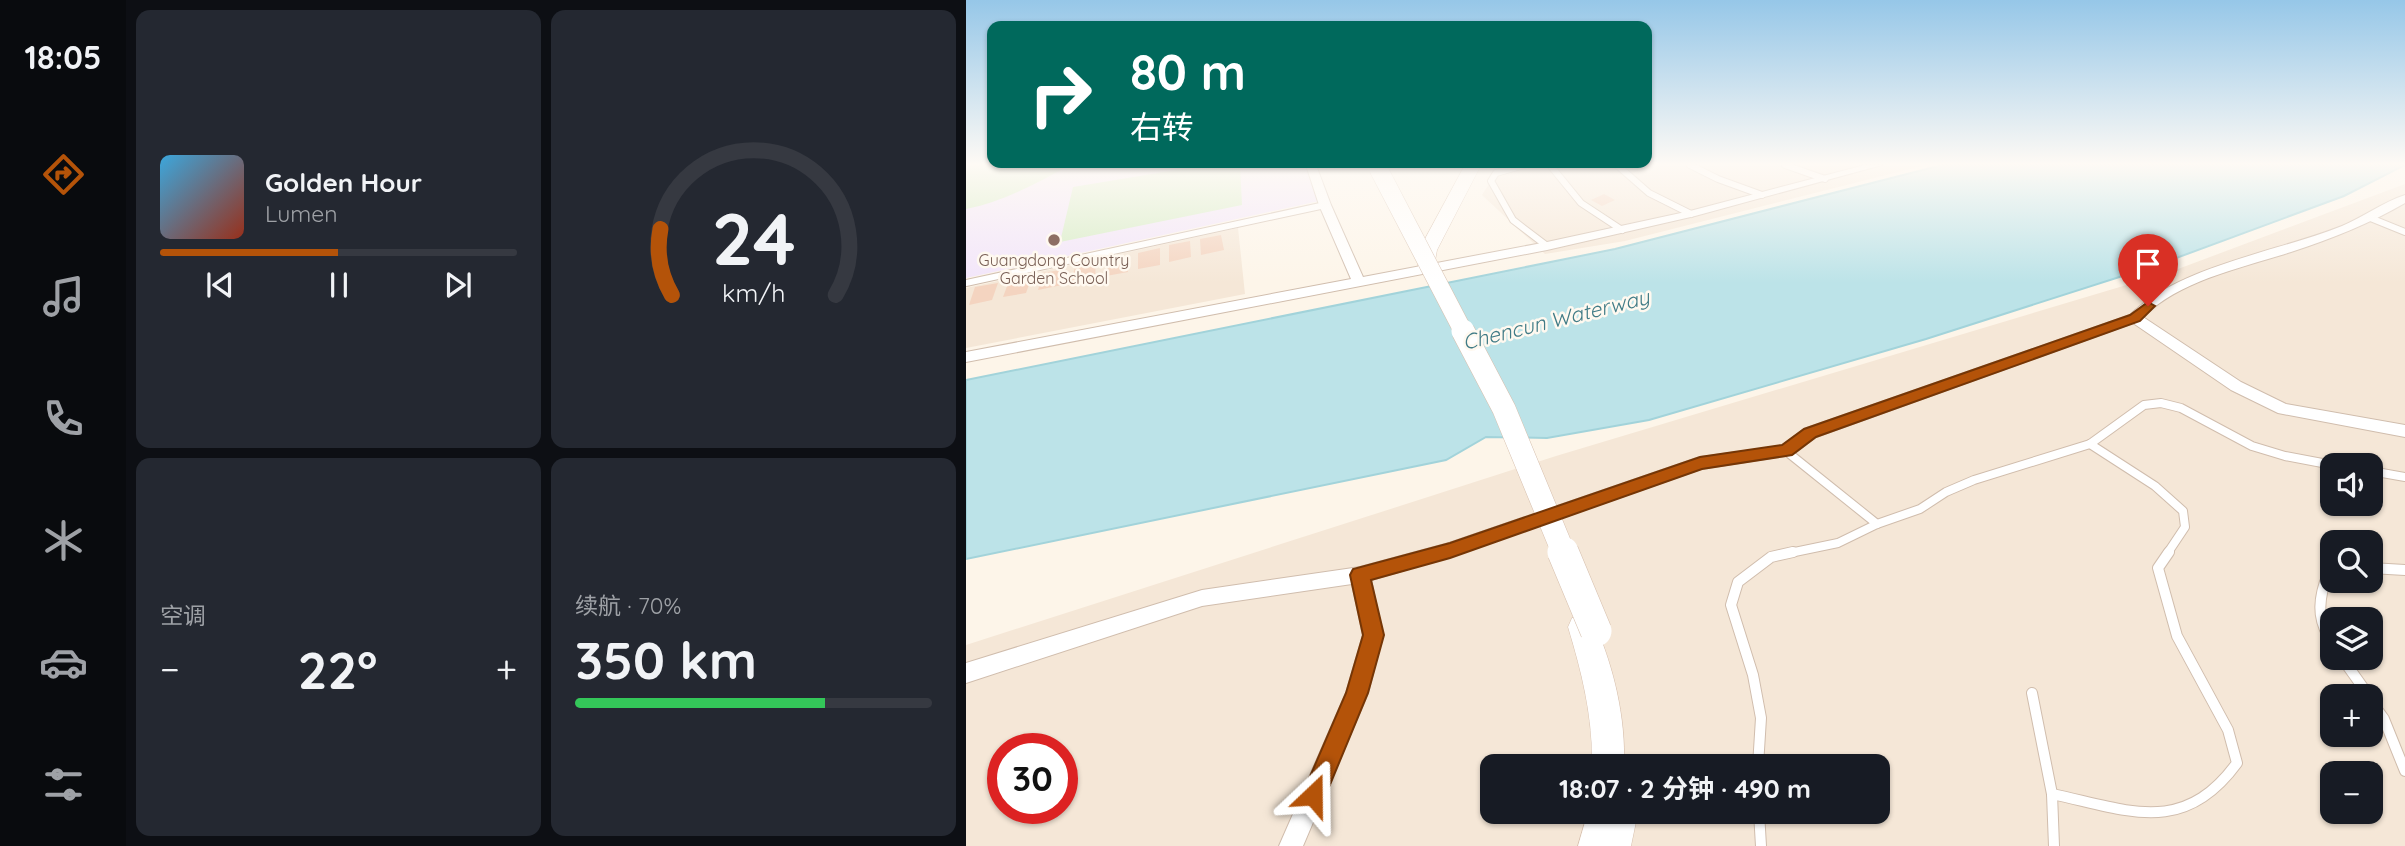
<!DOCTYPE html>
<html lang="zh">
<head>
<meta charset="utf-8">
<style>
  :root { --surface:#171b24; --page:#242831; --text:#f1f3f6; --muted:#9ea1a6; --line:#363941; --accent:#b45309 }
  body { margin:0; font-family:Quicksand,"Noto Sans SC",sans-serif; background:var(--page); color:var(--text); height:100vh; display:flex; flex-direction:column; font-size:26px; white-space:nowrap }
  * { box-sizing:border-box; margin:0 }
  p { font-size:23px; color:var(--muted) }
  .icon { flex:none; width:38px; height:38px; fill:none; stroke:currentColor; stroke-width:2; stroke-linecap:round; stroke-linejoin:round }
  .map { position:relative; flex:1; overflow:hidden }
  .drawer { display:flex; flex-direction:column; gap:10px; padding:10px; background:#0d0f14; width:840px }
  .drawer>* { flex:none }
  .banner { position:absolute; left:21px; top:21px; width:665px; height:147px; border-radius:14px; box-shadow:0 2px 5px #0004; background:#00695c; color:#fff; overflow:hidden }
  .tools { position:absolute; left:1354px; top:453px; display:grid; gap:14px }
  .tools a { display:grid; place-items:center; width:63px; height:63px; border-radius:14px; background:var(--surface); box-shadow:0 2px 5px #0004; font-size:35px }
  .speed { position:absolute; left:21px; top:733px; display:flex; gap:14px; font-size:35px; font-weight:700; text-align:center }
  .speed>* { display:grid; place-content:center; width:91px; height:91px; border-radius:50%; background:var(--surface); box-shadow:0 2px 5px #0004; line-height:1 }
  .speed .limit { border:10px solid #d22; background:#fff; color:#111 }
  .pin { position:absolute; display:grid; place-items:center; width:60px; height:60px; color:#fff; margin:-72px -30px; border-radius:50% 50% 50% 0; rotate:-45deg; box-shadow:0 0 7px #0007 }
  .pin .icon { rotate:45deg }
  .me { position:absolute; width:77px; margin:-38px; rotate:23deg; stroke-linejoin:round; filter:drop-shadow(0 0 5px #0008) }
  .turn { display:flex; align-items:center; gap:24px; height:147px; padding:0 28px; font-size:32px }
  .turn .icon { width:91px; height:91px; stroke-width:2.5 }
  .turn b { display:block; font-size:49px; line-height:60px }
  .big { font-size:52px; font-weight:700; line-height:1.1 }
  .drawer .tile { flex:1; display:flex; flex-direction:column; justify-content:center; gap:10px; min-width:0; padding:0 24px; border-radius:14px; background:var(--page) }
  .drawer .dial { align-items:center; gap:0 }
  .dial svg { height:182px; overflow:visible; fill:none; stroke:var(--line); stroke-width:7; stroke-linecap:round; text-anchor:middle }
  .dial text { fill:var(--text); stroke:none }
  .song { display:flex; align-items:center; gap:21px }
  .cover { width:84px; height:84px; border-radius:10px; background:linear-gradient(135deg,hsl(200 70% 55%),hsl(10 70% 35%)) }
  .played { height:7px; border-radius:4px; background:linear-gradient(90deg,var(--accent) 50%,var(--line) 50%) }
  .keys { display:flex; justify-content:space-around; direction:ltr }
  .heat { display:flex; justify-content:space-between; align-items:center; font-size:38px; direction:ltr }
  .charge { height:10px; border-radius:5px; background:linear-gradient(90deg,#34c759 70%,var(--line) 0) }
  .drawer .tiles { flex:1; display:grid; gap:10px; grid-template-columns:repeat(2,1fr) }
  .trip { position:absolute; left:514px; top:754px; width:410px; height:70px; border-radius:14px; background:var(--surface); box-shadow:0 2px 5px #0004; font-weight:700; line-height:70px; text-align:center }
  main { display:flex; flex:1; min-height:0 }
  .tab-bar { display:flex; flex-direction:column; width:126px; justify-content:space-around; align-items:center; background:#090b0e; color:var(--muted) }
  .tab-bar .icon { width:49px; height:49px }
  .tab-bar .selected { color:var(--accent) }
  .tab-bar b { font-size:32px; color:var(--text) }
  .map>svg:first-child { display:block }
  .residential { fill:#f5e7d7; fill-rule:evenodd }
  .education { fill:#f2e5fa }
  .green { fill:#d6ecc6 }
  .water { fill:#bce3e8; stroke:#a2d3da; stroke-width:2 }
  .building { fill:#f4d4c0 }
  .lines { fill:none; stroke-linecap:round; stroke-linejoin:round }
  .service-far2-casing { stroke:#d0bdad; stroke-width:8 }
  .service-far1-casing { stroke:#d0bdad; stroke-width:10 }
  .service-casing { stroke:#d0bdad; stroke-width:12 }
  .minor-casing { stroke:#d0bdad; stroke-width:2 }
  .secondary-casing { stroke:#d6bfad; stroke-width:1 }
  .service-far2 { stroke:#fff; stroke-width:6 }
  .service-far1 { stroke:#fff; stroke-width:8 }
  .service { stroke:#fff; stroke-width:10 }
  .minor { fill:#fff; fill-rule:evenodd }
  .secondary { fill:#fff; fill-rule:evenodd }
  .secondary-bridge-far2-casing { stroke:#d6bfad; stroke-width:19; stroke-linecap:butt }
  .secondary-bridge-far1-casing { stroke:#d6bfad; stroke-width:24; stroke-linecap:butt }
  .secondary-bridge-casing { stroke:#d6bfad; stroke-width:32; stroke-linecap:butt }
  .secondary-bridge-far2 { stroke:#fff; stroke-width:18 }
  .secondary-bridge-far1 { stroke:#fff; stroke-width:23 }
  .secondary-bridge { stroke:#fff; stroke-width:31 }
  .route { fill:#b45309; stroke:#753606; stroke-width:2 }
  .education-dot { fill:#8d6e63; stroke:#fff9f0; stroke-width:2.5 }
  .labels { text-anchor:middle; stroke-width:5; stroke-linejoin:round; paint-order:stroke }
  .far-education-label { font-size:16px; fill:#785e54; stroke:#fff9f0 }
  .water-label { font-size:21px; font-style:italic; fill:#407b86; stroke:#fff9f0 }
</style>
</head>
<body>
<main>
<nav class="tab-bar">
<b>18:05</b>
<svg class="icon selected" aria-label="directions" viewBox="0 0 24 24"><path d="M12 3l9 9-9 9-9-9zM9 14v-3h6M13 9l2 2-2 2"/></svg>
<svg class="icon" aria-label="music" viewBox="0 0 24 24"><path d="M9 18V5l10-2v13"/><circle cx="6" cy="18" r="3"/><circle cx="16" cy="16" r="3"/></svg>
<svg class="icon" aria-label="phone" viewBox="0 0 24 24"><path d="M5 4h4l2 5-3 2q2 4 5 5l2-3 5 2v4C11 20 4 13 5 4z"/></svg>
<svg class="icon" aria-label="climate" viewBox="0 0 24 24"><path d="M12 3v18M4 7l16 10M4 17L20 7"/></svg>
<svg class="icon" aria-label="car" viewBox="0 0 24 24"><path d="M5 17H2v-5l4-1 3-4h7l3 4 3 1v5h-3M9 17h6M6 11h13"/><circle cx="7" cy="17" r="2"/><circle cx="17" cy="17" r="2"/></svg>
<svg class="icon" aria-label="filters" viewBox="0 0 24 24"><path d="M4 7h16M4 17h16"/><circle cx="9" cy="7" r="2"/><circle cx="15" cy="17" r="2"/></svg>
</nav>
<section class="drawer">
<div class="tiles">
<div class="tile">
<div class="song"><i class="cover"></i><div><b>Golden Hour</b><p>Lumen</p></div></div>
<div class="played"></div>
<div class="keys"><svg class="icon" aria-label="previous" viewBox="0 0 24 24"><path d="M18 5L8 12l10 7zM5 5v14"/></svg><svg class="icon" aria-label="pause" viewBox="0 0 24 24"><path d="M8 5v14M16 5v14"/></svg><svg class="icon" aria-label="next" viewBox="0 0 24 24"><path d="M6 5l10 7-10 7zM19 5v14"/></svg></div>
</div>
<div class="tile dial"><svg viewBox="0 0 100 80">
<path d="M14 69A42 42 0 1 1 86 69"/>
<path d="M14 69A42 42 0 0 1 9 40" stroke="#b45309"/>
<text x="50" y="56" font-size="32" font-weight="700">24</text>
<text x="50" y="72" font-size="11">km/h</text>
</svg></div>
<div class="tile"><p>空调</p>
<div class="heat"><a>−</a><b class="big">22°</b><a>+</a></div>
</div>
<div class="tile"><p>续航 · 70%</p><b class="big">350 km</b><div class="charge"></div></div>
</div>
</section>
<div class="map">
<svg width="1439" height="846" viewBox="0 0 1439 846">
  <rect width="100%" height="100%" fill="#fdf5e9"/>
  <!-- residential -->
  <g class="residential">
    <path d="M535,165H960L659,241L579,254L516,195Z"/>
    <path d="M1439,184V846H0V645L590,456L1204,272ZM1367,466H1405V504H1367ZM1367,542H1405V581H1367ZM1367,620H1405V658H1367ZM1367,696H1405V735H1367ZM37,749H96V808H37ZM527,766H912V812H527ZM1367,774H1405V812H1367Z"/>
    <path d="M272,228L279,294L0,348V288Z"/>
  </g>
  <!-- education -->
  <path class="education" d="M0,165H339L353,201L0,278Z"/>
  <!-- green -->
  <g class="green">
    <path d="M0,165H104C71,183 37,202 0,209Z"/>
    <path d="M240,165H274L276,205L94,242L107,187Z"/>
  </g>
  <!-- water -->
  <path class="water" d="M976,165H1439L1378,196L1194,264L960,339L683,420L581,438L520,437L480,460L0,559V380L649,249Z"/>
  <!-- building -->
  <g class="building">
    <path d="M638,194L649,200L636,206L625,200Z"/>
    <path d="M255,235L258,250L235,255L234,239Z"/>
    <path d="M224,241L225,257L203,262V245Z"/>
    <path d="M194,248V265L172,269V253Z"/>
    <path d="M162,256V272L140,276L142,261Z"/>
    <path d="M130,262L129,279L105,284L109,266Z"/>
    <path d="M99,269L96,285L72,290L77,273Z"/>
    <path d="M66,276L60,293L37,297L43,281Z"/>
    <path d="M32,283L26,300L3,305L9,287Z"/>
  </g>
  <g class="lines">
    <defs>
      <g id="service-far2">
        <path d="M558,165L530,173L525,181L547,220L581,246"/>
        <path d="M584,165L615,203L656,230"/>
        <path d="M651,165L683,193L725,214"/>
        <path d="M724,165L752,179L796,195"/>
        <path d="M819,165L859,179"/>
        <path d="M1402,217L1439,232"/>
        <path d="M0,283L359,205"/>
      </g>
      <g id="service-far1">
        <path d="M1124,444L1189,486L1217,511L1219,527L1201,554"/>
        <path d="M820,451L911,524"/>
        <path d="M1405,471L1439,477"/>
        <path d="M819,554L872,543L911,524L954,509L980,492L1008,480L1124,444L1178,405L1195,403L1215,408L1286,446L1319,456L1372,466"/>
      </g>
      <g id="service">
        <path d="M1405,568L1439,570"/>
        <path d="M1367,579L1359,582C1351,606 1353,623 1367,644"/>
        <path d="M1376,658L1403,696"/>
        <path d="M1066,693L1086,794L1088,846"/>
        <path d="M1405,701L1418,719L1439,771"/>
        <path d="M792,766L795,718L787,675L765,605L772,582L805,557L827,552"/>
        <path d="M1086,794C1162,810 1217,837 1271,763L1262,730L1211,636L1192,568L1203,552"/>
        <path d="M793,812L795,846"/>
      </g>
      <g id="minor">
        <path d="M340,165H350L365,205L397,277L581,242L724,211L899,165H916L729,216L581,250L0,362V352L385,279L353,205Z"/>
        <path d="M1439,195V203C1403,224 1365,239 1325,252C1276,268 1214,280 1177,317L1275,382L1320,404L1439,425V437L1312,413L1265,390L1167,323L850,437L826,455L735,469L490,555L405,580L417,635L402,693L337,846H313L380,693L397,635L386,584L236,606L0,683V663L236,590L394,567L483,543L734,457L816,446L838,429L1164,315C1213,266 1311,252 1376,226C1398,217 1417,202 1439,195Z"/>
      </g>
      <g id="secondary">
        <path d="M499,165H515L471,250L467,272H455L452,268L453,250Z"/>
        <path d="M616,614L626,618C647,663 660,717 658,766H626C627,718 616,673 602,627L606,618Z"/>
        <path d="M622,812H672L665,846H612Z"/>
      </g>
    </defs>
    <!-- service-far2 casing -->
    <use href="#service-far2" class="service-far2-casing"/>
    <!-- service-far1 casing -->
    <use href="#service-far1" class="service-far1-casing"/>
    <!-- service casing -->
    <use href="#service" class="service-casing"/>
    <!-- minor casing -->
    <use href="#minor" class="minor-casing"/>
    <!-- secondary casing -->
    <use href="#secondary" class="secondary-casing"/>
    <!-- service-far2 -->
    <use href="#service-far2" class="service-far2"/>
    <!-- service-far1 -->
    <use href="#service-far1" class="service-far1"/>
    <!-- service -->
    <use href="#service" class="service"/>
    <!-- minor -->
    <use href="#minor" class="minor"/>
    <!-- secondary -->
    <use href="#secondary" class="secondary"/>
    <defs>
      <path id="secondary-bridge-far2" d="M412,168L498,333"/>
      <path id="secondary-bridge-far1" d="M497,331L538,409L598,554"/>
      <path id="secondary-bridge" d="M597,552L630,631"/>
    </defs>
    <!-- secondary-bridge-far2 casing -->
    <use href="#secondary-bridge-far2" class="secondary-bridge-far2-casing"/>
    <!-- secondary-bridge-far1 casing -->
    <use href="#secondary-bridge-far1" class="secondary-bridge-far1-casing"/>
    <!-- secondary-bridge casing -->
    <use href="#secondary-bridge" class="secondary-bridge-casing"/>
    <!-- secondary-bridge-far2 -->
    <use href="#secondary-bridge-far2" class="secondary-bridge-far2"/>
    <!-- secondary-bridge-far1 -->
    <use href="#secondary-bridge-far1" class="secondary-bridge-far1"/>
    <!-- secondary-bridge -->
    <use href="#secondary-bridge" class="secondary-bridge"/>
  </g>
  <!-- sky -->
  <linearGradient id="sky" x2="0" y2="1"><stop stop-color="#96c7e8"/><stop offset="0.58" stop-color="#fefaf5"/><stop offset="1" stop-color="#fefaf5" stop-opacity="0"/></linearGradient>
  <rect width="1439" height="283" fill="url(#sky)"/>
  <!-- route -->
  <path class="route" d="M1182,302L1189,306L1174,321L850,437L826,455L736,469L484,558L405,580L418,635L402,693L356,804L347,807L339,804L336,795L380,693L397,635L384,575L387,569L484,543L734,457L816,445L838,429L1164,315Z"/>
  <!-- markers -->
  <circle class="education-dot" cx="88" cy="240" r="7"/>
  <g class="labels">
    <!-- far-education labels -->
    <g class="far-education-label">
      <text x="88" y="266">Guangdong Country<tspan x="88" dy="18">Garden School</tspan></text>
    </g>
    <!-- water labels -->
    <g class="water-label">
      <text transform="translate(590 320) rotate(-14)" y="7">Chencun Waterway</text>
    </g>
  </g>
</svg>
<div class="tools">
<a><svg class="icon" aria-label="sound" viewBox="0 0 24 24"><path d="M4 9h4l5-4v14l-5-4H4zM17 9q2 3 0 6"/></svg></a>
<a><svg class="icon" aria-label="search" viewBox="0 0 24 24"><circle cx="10" cy="10" r="6"/><path d="M15 15l6 6"/></svg></a>
<a><svg class="icon" aria-label="layers" viewBox="0 0 24 24"><path d="M12 4l9 5-9 5-9-5zM3 14l9 5 9-5"/></svg></a>
<a>+</a>
<a>−</a>
</div>
<div class="speed"><div class="limit">30</div></div>
<div class="pin" style="left:1182px;top:306px;background:#d93025"><svg class="icon" aria-label="arrive" viewBox="0 0 24 24"><path d="M6 21V4h12l-3 4 3 4H6"/></svg></div>
<svg class="me" style="left:347px;top:795px" viewBox="-20 -20 40 40"><path d="M0-17L14 15 0 8-14 15z" fill="#b45309" stroke="#fff" stroke-width="4"/></svg>
<div class="trip">18:07 · 2 分钟 · 490 m</div>
<div class="banner">
<div class="turn"><svg class="icon" aria-label="right" viewBox="0 0 24 24"><path d="M7 20v-9h11M14 6l5 5-5 5"/></svg><div><b>80 m</b>右转</div></div>
</div>
</div>
</main>
</body>
</html>
